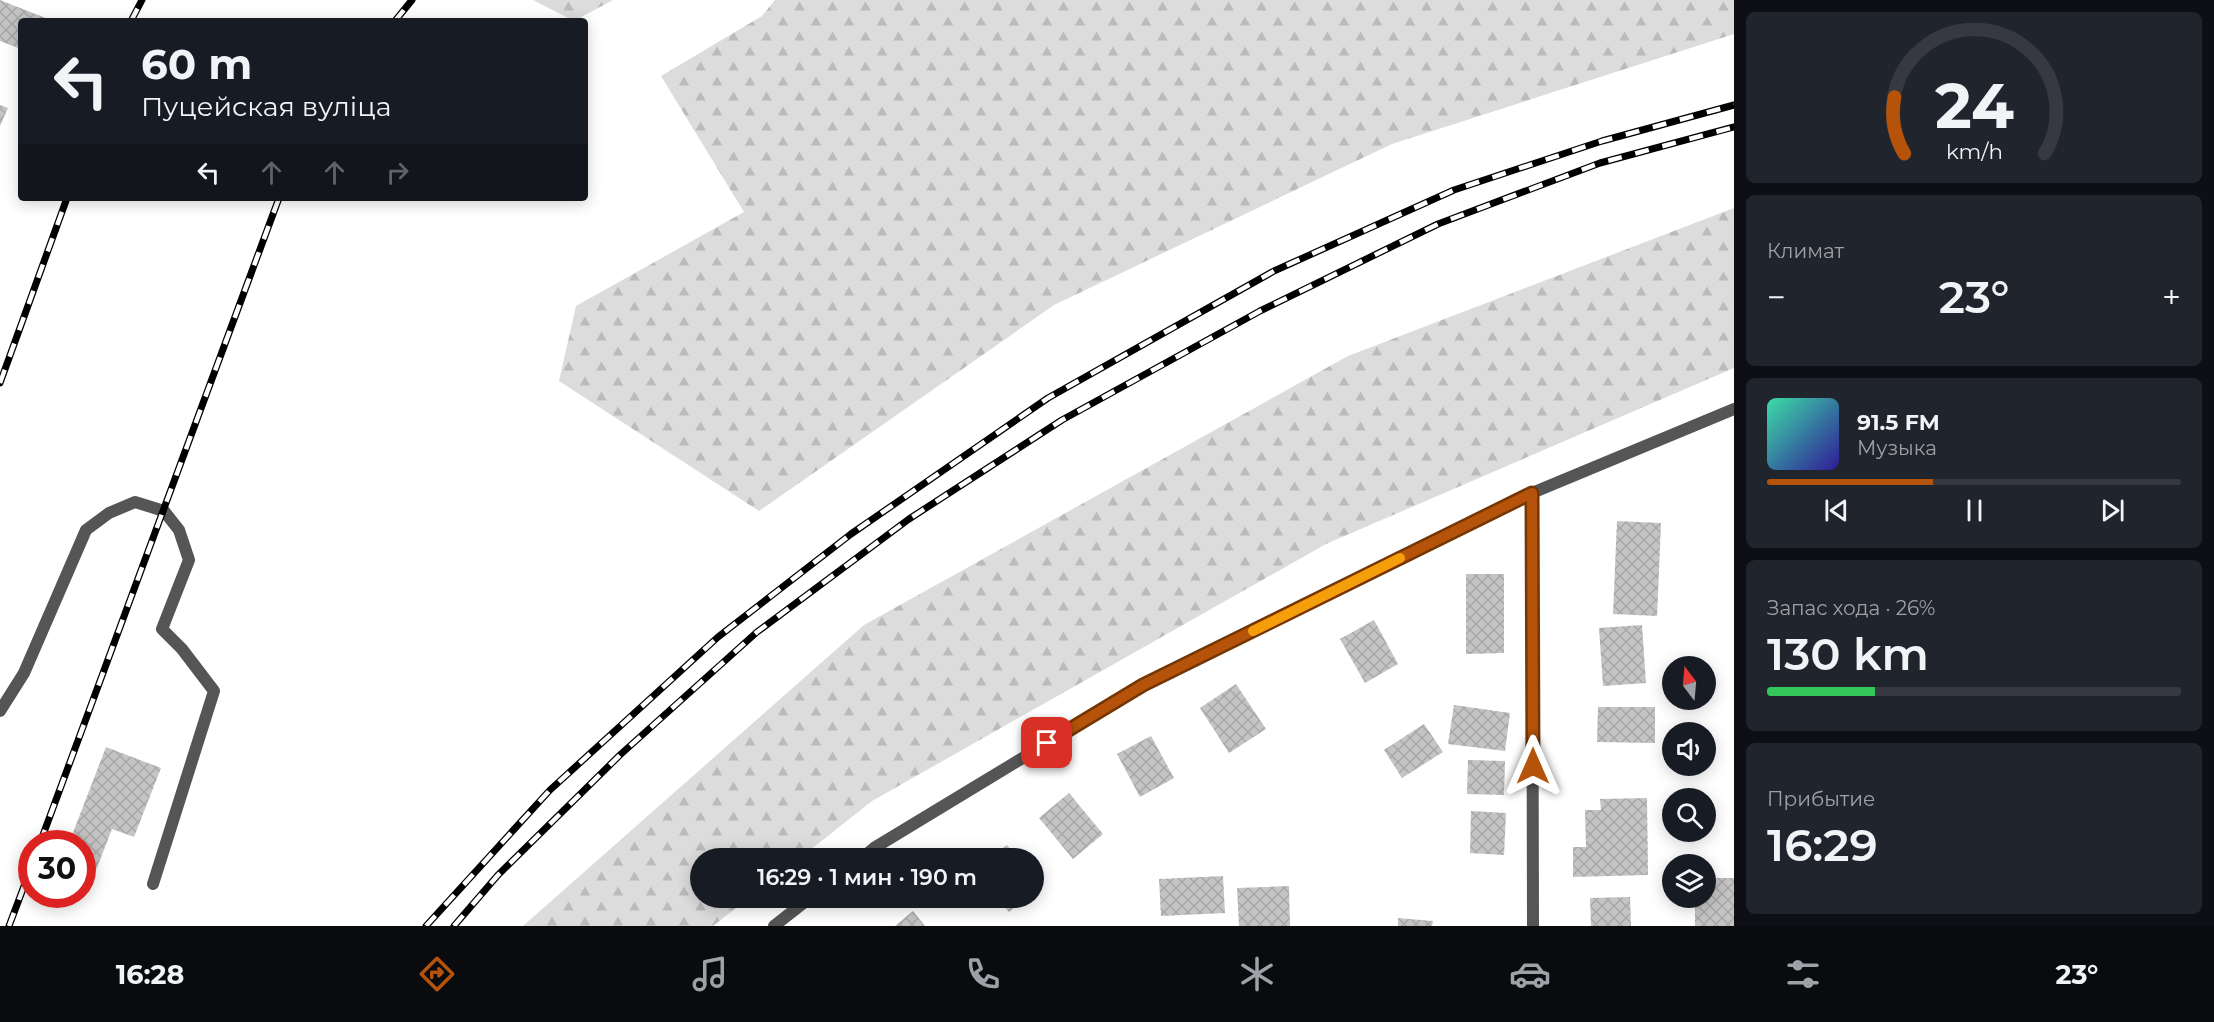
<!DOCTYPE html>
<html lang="ru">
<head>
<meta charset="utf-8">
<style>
  :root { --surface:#171b24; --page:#20242c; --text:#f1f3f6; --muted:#9ea1a6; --line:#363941; --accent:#b45309 }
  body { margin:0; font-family:Montserrat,sans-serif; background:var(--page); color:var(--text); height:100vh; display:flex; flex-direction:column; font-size:22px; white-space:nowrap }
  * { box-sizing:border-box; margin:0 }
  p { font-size:20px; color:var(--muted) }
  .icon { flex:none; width:33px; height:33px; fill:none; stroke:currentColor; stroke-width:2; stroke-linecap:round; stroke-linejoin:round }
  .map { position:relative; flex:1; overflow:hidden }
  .sheet { display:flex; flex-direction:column; gap:12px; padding:12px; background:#0d0f14; width:480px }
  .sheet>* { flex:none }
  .hud { position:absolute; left:18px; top:18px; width:570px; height:183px; border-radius:6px; box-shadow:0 3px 15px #0003; background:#171b24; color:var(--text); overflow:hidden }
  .needle { width:39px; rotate:344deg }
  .buttons { position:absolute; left:1662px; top:656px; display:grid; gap:12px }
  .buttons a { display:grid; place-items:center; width:54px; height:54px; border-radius:50%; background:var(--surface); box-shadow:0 3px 15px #0003; font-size:30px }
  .speed { position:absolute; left:18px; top:830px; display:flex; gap:12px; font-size:30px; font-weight:700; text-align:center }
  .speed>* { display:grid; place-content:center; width:78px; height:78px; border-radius:50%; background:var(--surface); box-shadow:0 3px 15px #0003; line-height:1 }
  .speed .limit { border:9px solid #d22; background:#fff; color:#111 }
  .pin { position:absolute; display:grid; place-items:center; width:51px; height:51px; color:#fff; margin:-26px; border-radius:12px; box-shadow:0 3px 9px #0006 }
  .me { position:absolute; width:66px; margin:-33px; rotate:0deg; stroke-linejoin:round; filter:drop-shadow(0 0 4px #0008) }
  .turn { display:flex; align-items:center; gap:21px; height:126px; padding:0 24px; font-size:27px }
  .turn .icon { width:78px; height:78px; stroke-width:2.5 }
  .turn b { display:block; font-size:42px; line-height:51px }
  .lanes { display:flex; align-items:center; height:57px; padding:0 24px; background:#0003; justify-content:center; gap:30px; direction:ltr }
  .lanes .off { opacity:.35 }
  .big { font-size:45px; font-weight:600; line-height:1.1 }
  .sheet .widget { flex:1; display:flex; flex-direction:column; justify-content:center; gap:9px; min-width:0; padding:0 21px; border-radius:9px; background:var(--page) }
  .sheet .dial { align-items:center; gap:0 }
  .dial svg { height:156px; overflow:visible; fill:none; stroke:var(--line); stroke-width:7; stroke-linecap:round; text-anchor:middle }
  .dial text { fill:var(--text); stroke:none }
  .song { display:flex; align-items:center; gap:18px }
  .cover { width:72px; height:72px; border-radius:9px; background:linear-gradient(135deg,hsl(160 70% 55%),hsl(250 70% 35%)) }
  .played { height:6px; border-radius:3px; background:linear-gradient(90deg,var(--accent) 40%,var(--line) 40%) }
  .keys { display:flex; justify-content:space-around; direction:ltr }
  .heat { display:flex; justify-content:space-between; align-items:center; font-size:33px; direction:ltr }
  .charge { height:9px; border-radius:4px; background:linear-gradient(90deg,#34c759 26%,var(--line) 0) }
  .trip { position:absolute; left:690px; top:848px; width:354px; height:60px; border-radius:30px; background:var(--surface); box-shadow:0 3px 15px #0003; font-weight:600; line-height:60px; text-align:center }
  .dock { display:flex; height:96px; justify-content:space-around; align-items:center; background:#090b0e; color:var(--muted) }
  .dock .icon { width:42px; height:42px }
  .dock .on { color:var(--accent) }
  .dock b { font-size:27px; color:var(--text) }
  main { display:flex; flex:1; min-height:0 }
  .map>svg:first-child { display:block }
  .forest { fill:url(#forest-firs) }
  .building { fill:url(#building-cross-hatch) }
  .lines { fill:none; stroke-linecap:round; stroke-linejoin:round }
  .service { stroke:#555; stroke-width:12 }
  .minor { stroke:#555; stroke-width:12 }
  .rail-casing { stroke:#000; stroke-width:7 }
  .rail { stroke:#fff; stroke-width:4.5; stroke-dasharray:14; stroke-linecap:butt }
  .route-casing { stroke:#753606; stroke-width:15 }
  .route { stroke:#b45309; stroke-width:10 }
  .slow { stroke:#f59e0b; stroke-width:10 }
</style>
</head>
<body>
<main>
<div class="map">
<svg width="1734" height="926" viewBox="0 0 1734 926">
  <defs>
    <pattern id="forest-firs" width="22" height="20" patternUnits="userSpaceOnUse" patternTransform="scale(1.5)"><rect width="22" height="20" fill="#dcdcdc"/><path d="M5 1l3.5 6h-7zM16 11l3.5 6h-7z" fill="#bbb"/></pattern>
    <pattern id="building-cross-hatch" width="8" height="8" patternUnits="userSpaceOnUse" patternTransform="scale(1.5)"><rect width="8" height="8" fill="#c4c4c4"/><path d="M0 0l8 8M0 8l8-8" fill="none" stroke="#a7a7a7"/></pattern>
  </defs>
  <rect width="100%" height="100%" fill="#fff"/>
  <!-- forest -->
  <g class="forest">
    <path d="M533,0H613L574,21Z"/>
    <path d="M775,0H1734V34L1392,144L1054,305L759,511L559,381L576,306L744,212L661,76L762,16Z"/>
    <path d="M1734,208V368L1326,544L872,801L800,858H700V897H750L713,926H523L864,625L1348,356Z"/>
  </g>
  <!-- building -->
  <g class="building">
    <path d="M0,0L53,21H21V49L0,41Z"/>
    <path d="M0,105L8,108L0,126Z"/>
    <path d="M1617,521L1661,523L1657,616L1613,614Z"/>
    <path d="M1466,574H1504V653L1466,654Z"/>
    <path d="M1374,620L1398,664L1365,683L1340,639Z"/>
    <path d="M1642,625L1646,683L1603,686L1599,628Z"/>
    <path d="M1236,684L1266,729L1229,753L1200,708Z"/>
    <path d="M1454,705L1510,713L1505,751L1448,744Z"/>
    <path d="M1598,707H1655V743L1597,742Z"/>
    <path d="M1424,724L1443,752L1402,778L1384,750Z"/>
    <path d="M1151,736L1174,778L1140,797L1117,754Z"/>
    <path d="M106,747L161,768L134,837L112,829L89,888L82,886V843H69Z"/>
    <path d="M1468,760L1505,761L1504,795L1467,794Z"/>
    <path d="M1069,793L1103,834L1073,859L1039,818Z"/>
    <path d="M1647,798L1648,875L1573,877V847H1586L1585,810H1601L1600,799Z"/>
    <path d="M1471,811L1506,813L1504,855L1470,853Z"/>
    <path d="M1007,845L1017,858H990Z"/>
    <path d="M1223,876L1225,913L1161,916L1159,879Z"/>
    <path d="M1034,878L1040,887L1034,892Z"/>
    <path d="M1706,878H1734V926H1695V897H1706Z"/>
    <path d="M1289,886L1290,926H1239L1237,888Z"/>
    <path d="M996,897H1027L1009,912Z"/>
    <path d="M1630,897L1631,926H1591L1590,898Z"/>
    <path d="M913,911L925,926H895Z"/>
    <path d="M1398,918L1433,921L1432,926H1398Z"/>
  </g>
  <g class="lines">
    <!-- service -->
    <path class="service" d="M0,711L24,673L86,530L109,513L135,502L164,511L179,530L189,560L162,629L182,649L214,691L153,884"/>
    <!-- minor -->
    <g class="minor">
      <path d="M1532,493L1533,926"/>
      <path d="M862,858L874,848L1143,685L1532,493L1734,409"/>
      <path d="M774,926L811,897"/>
    </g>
    <defs>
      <g id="rail">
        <path d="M131,21L142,0"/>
        <path d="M395,21L412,0"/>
        <path d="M0,383L67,198"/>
        <path d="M40,843L279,198"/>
        <path d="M9,926L32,865"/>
        <path d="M426,926L550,790L718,637L851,534L1048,398L1274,271L1454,190L1602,141L1734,105"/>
        <path d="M454,926L498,875L621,754L757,632L909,519L1062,420L1260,311L1438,224L1600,163L1734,127"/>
      </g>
    </defs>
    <!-- rail casing -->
    <use href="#rail" class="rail-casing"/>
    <!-- rail -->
    <use href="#rail" class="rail"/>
  </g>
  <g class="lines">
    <defs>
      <path id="route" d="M1047,743L1143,685L1532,493L1533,766"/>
    </defs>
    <!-- route casing -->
    <use href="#route" class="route-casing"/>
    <!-- route -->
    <use href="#route" class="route"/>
    <!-- slow -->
    <path class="slow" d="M1253,631L1400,558"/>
  </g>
</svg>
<div class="buttons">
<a><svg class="needle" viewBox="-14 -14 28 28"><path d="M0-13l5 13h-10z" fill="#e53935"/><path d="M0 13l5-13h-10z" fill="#9ea1a6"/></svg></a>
<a><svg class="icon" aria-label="sound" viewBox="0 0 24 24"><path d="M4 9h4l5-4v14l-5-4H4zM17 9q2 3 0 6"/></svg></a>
<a><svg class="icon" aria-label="search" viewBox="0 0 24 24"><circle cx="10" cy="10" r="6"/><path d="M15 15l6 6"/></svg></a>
<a><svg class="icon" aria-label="layers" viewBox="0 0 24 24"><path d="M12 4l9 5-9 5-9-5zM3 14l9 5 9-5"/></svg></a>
</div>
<div class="speed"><div class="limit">30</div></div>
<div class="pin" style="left:1047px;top:743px;background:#d93025"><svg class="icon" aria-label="arrive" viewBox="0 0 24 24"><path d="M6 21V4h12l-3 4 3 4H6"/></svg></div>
<svg class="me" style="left:1533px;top:766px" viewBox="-20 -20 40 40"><path d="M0-17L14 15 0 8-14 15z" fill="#b45309" stroke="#fff" stroke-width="4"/></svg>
<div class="trip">16:29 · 1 мин · 190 m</div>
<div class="hud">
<div class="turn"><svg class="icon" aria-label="left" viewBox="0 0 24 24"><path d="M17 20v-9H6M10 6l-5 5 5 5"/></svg><div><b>60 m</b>Пуцейская вуліца</div></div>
<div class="lanes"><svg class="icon" aria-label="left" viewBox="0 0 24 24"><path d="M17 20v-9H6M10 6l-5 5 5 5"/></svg><svg class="icon off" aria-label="ahead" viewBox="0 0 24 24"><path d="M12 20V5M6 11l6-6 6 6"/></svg><svg class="icon off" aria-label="ahead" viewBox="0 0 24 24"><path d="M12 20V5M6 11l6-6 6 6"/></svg><svg class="icon off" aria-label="right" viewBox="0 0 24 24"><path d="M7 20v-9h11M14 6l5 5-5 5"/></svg></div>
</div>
</div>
<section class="sheet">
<div class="widget dial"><svg viewBox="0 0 100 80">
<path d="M14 69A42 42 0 1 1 86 69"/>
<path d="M14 69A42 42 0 0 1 9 40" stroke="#b45309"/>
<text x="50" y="56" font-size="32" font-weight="700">24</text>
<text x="50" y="72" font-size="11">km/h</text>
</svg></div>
<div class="widget"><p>Климат</p>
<div class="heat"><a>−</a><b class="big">23°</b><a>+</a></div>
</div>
<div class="widget">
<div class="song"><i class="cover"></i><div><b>91.5 FM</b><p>Музыка</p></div></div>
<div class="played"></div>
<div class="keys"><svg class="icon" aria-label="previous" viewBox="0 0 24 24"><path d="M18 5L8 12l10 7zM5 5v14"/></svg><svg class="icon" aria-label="pause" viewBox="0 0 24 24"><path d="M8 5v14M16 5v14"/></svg><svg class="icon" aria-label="next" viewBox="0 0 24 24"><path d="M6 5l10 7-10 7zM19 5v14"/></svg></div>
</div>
<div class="widget"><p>Запас хода · 26%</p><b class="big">130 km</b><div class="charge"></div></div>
<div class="widget"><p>Прибытие</p><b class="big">16:29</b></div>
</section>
</main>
<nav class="dock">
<b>16:28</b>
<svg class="icon on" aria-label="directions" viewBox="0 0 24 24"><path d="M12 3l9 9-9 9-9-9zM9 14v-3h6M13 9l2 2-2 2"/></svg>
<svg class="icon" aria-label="music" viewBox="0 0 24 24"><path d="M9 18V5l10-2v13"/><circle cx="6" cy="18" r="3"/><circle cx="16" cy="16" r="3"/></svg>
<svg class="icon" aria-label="phone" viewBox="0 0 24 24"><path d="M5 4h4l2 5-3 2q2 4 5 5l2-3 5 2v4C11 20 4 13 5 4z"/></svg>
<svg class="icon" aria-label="climate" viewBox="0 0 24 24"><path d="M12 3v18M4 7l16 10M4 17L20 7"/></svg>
<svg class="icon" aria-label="car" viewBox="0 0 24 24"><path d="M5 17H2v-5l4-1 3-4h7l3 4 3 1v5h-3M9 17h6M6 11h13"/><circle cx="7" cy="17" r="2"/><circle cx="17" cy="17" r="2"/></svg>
<svg class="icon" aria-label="filters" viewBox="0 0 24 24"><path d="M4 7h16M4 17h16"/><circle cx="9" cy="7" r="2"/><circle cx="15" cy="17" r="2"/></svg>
<b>23°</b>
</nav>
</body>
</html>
